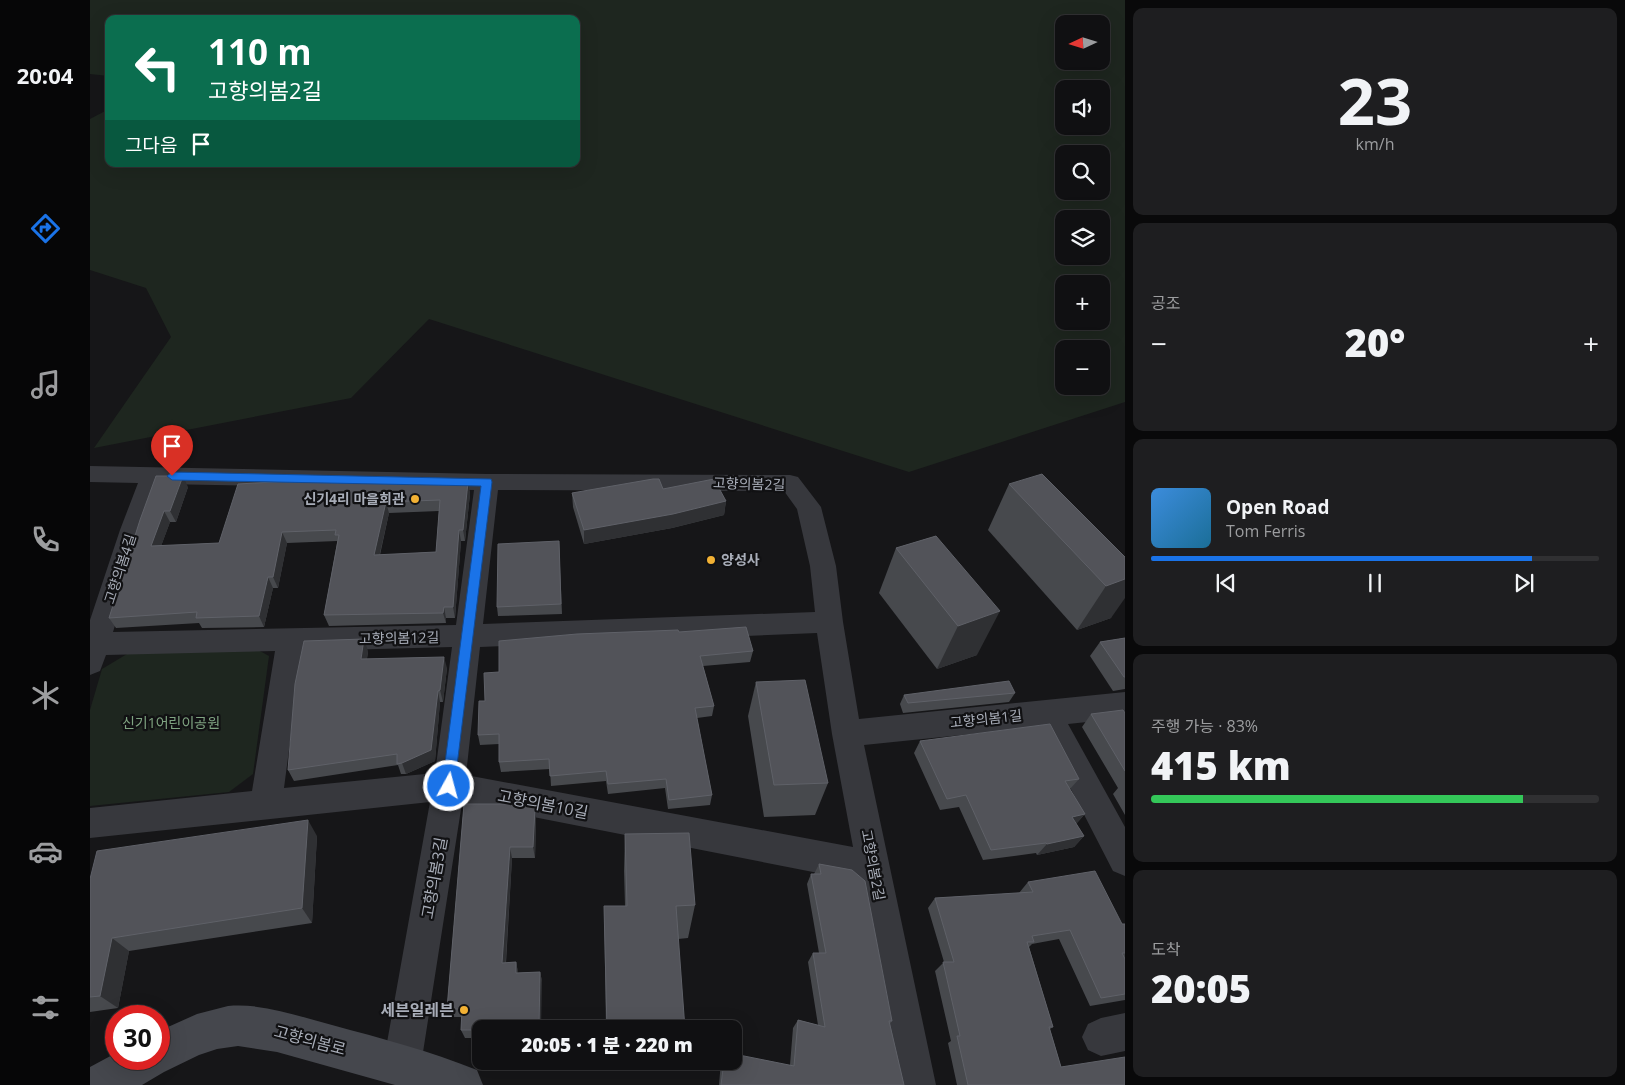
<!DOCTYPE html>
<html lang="ko">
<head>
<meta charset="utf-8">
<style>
  :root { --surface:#101012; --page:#1e1e20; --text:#f1f3f6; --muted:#9c9d9f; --line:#303032; --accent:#1a73e8 }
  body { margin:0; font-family:"Open Sans","Noto Sans KR",sans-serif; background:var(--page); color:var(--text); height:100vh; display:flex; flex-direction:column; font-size:19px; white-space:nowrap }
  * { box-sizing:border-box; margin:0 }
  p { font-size:16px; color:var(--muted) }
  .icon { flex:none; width:28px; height:28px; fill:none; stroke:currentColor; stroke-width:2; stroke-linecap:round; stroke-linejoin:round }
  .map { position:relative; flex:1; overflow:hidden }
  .side { display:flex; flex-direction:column; gap:8px; padding:8px; background:#09090a; width:500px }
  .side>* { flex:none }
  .banner { position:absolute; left:15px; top:15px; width:475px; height:152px; border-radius:10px; box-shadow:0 5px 20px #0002,0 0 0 1px var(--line); background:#0b6e4f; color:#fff; overflow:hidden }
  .needle { width:32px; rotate:266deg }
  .fabs { position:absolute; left:965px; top:15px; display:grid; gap:10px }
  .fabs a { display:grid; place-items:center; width:55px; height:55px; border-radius:10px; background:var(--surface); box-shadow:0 5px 20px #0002,0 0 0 1px var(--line); font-size:25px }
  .speed { position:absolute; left:15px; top:1005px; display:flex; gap:10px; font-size:25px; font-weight:700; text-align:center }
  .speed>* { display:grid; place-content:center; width:65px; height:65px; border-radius:50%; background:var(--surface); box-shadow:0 5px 20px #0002,0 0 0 1px var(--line); line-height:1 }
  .speed .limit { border:8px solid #d22; background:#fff; color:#111 }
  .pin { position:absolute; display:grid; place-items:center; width:42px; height:42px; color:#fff; margin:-51px -21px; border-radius:50% 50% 50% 0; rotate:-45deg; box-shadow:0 0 5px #0007 }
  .pin .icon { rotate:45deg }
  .me { position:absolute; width:55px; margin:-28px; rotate:7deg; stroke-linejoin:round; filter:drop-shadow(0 0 4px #0008) }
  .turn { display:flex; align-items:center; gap:18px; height:105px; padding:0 20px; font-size:22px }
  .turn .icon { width:65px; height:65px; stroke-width:2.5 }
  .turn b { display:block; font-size:35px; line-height:42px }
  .then { display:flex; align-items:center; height:48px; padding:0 20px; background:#0003; gap:10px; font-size:19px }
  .big { font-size:38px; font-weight:800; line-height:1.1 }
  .side .tile { flex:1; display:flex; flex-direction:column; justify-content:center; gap:8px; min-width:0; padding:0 18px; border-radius:10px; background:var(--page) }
  .side .dial { align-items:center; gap:0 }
  .dial b { font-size:65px; line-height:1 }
  .song { display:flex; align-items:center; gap:15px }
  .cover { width:60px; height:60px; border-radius:8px; background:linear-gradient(135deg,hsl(210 70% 55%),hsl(200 70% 35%)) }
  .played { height:5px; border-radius:2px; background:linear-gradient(90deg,var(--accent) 85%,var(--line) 85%) }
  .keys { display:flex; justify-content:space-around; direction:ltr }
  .heat { display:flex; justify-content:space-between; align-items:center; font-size:28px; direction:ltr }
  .charge { height:8px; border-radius:4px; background:linear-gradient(90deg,#34c759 83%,var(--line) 0) }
  .trip { position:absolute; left:382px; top:1020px; width:270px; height:50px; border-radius:10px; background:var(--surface); box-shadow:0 5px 20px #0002,0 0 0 1px var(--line); font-weight:800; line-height:50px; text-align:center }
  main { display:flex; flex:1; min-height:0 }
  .menu { display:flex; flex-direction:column; width:90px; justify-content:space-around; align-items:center; background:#060607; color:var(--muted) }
  .menu .icon { width:35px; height:35px }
  .menu .selected { color:var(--accent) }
  .menu b { font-size:22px; color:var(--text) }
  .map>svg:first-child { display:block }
  .green { fill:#1e261f; fill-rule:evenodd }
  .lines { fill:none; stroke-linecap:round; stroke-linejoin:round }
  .street { fill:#37383d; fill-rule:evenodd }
  .secondary { fill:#45474d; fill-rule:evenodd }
  .wall { fill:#47494d; fill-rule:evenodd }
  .shaded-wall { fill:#2f3033 }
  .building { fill:#525359; stroke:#5f6168; fill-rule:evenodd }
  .route { fill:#1a73e8; stroke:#114b97 }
  .poi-dot { fill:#f2b134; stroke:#111113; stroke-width:2 }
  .labels { text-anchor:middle; stroke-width:4.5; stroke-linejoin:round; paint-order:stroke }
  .street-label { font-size:14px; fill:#a8adb8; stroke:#111113 }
  .poi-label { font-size:14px; font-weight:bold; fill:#a8adb8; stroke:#111113; text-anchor:end }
  .park-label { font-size:14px; fill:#7fa381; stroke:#111113 }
  .near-street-label { font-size:16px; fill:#a8adb8; stroke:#111113 }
  .near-poi-label { font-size:16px; font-weight:bold; fill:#a8adb8; stroke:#111113; text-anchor:end }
</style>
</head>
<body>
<main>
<nav class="menu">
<b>20:04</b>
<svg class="icon selected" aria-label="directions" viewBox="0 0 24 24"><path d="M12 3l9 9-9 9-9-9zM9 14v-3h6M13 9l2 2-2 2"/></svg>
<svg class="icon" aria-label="music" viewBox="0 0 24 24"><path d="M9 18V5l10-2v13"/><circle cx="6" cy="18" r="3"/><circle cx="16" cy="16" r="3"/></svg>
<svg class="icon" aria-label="phone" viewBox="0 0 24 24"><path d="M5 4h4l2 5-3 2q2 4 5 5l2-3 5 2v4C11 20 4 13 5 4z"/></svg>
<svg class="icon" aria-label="climate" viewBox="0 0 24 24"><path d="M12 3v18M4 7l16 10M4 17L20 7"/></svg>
<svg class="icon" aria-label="car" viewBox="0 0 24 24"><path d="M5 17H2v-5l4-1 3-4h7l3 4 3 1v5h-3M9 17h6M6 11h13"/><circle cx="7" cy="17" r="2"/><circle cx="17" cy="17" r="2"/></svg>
<svg class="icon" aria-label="filters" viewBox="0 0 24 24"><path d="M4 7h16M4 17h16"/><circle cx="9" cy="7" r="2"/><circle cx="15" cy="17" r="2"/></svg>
</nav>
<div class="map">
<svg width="1035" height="1085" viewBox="0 0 1035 1085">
  <rect width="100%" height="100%" fill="#161618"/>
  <!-- green -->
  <g class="green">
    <path d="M0,0H1035V402L819,472L339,319L261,398L4,448L81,337L56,288L0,270V119L19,109V164H486V19H19V76L0,74ZM974,24H1011V61H974ZM974,89H1011V126H974ZM974,154H1011V191H974ZM974,219H1011V256H974ZM974,284H1011V321H974ZM974,349H1011V386H974Z"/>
    <path d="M161,646L179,656L163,774L139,792L0,806V710L12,669L42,651Z"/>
  </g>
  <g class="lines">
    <!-- street -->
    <g class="street">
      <path d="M0,466L397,474L700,475L708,477L731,507L746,566L753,622L769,719L1035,692V718L978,724L1035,827V876L1023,871L949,727L774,745L846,1085H808L769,881L372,803L331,1065L326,1079L312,1084L298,1079L293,1065L340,802L0,838V808L162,791L185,651L16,655L10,671L0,675V620L30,530L48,483L0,482ZM71,484L384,490L366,625L23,632L54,530ZM408,490L694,491L707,509L720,566L725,612L393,624ZM727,633L742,734L763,847L376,775L390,647ZM362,647L345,773L194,788L212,651Z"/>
      <path d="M1035,1013V1051L1011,1056L998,1050L992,1037L998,1024L1011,1018Z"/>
    </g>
    <!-- secondary -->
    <path class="secondary" d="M138,1006C174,1003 207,1016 242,1025C290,1038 340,1051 387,1070L393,1085H305L187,1052L148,1046L127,1049L109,1055L74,1072L52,1085H0V1067L26,1053V1059H69V1031L107,1014Z"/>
  </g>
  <!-- wall -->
  <g class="wall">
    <path d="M335,480L336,484L378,482L380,494L375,541H371L365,618H356V623L239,626L234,615L247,543V541L197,543L188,588H183L174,627L112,628L109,623L26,628L19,618L50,520L98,487L86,522H80L71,546L129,543ZM349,511L346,552L290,555L299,513Z"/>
    <path d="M919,484L1035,557L1021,618L987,630L898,530Z"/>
    <path d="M573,489L636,501L634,515L582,528L494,544L483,507L482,493Z"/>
    <path d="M846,536L887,655L847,669L789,593L806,548Z"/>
    <path d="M469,541L472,614L408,616L407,607Z"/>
    <path d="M589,632L663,651L660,662L613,666L624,706L622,716L607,718L622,795L620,805L578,809L575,788L518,794L516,781L461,786L460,769L411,772L409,762V744L390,745L388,735L395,701L409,672Z"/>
    <path d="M1035,638V689L1023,691L1000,656L1010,642Z"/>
    <path d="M278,651L277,659L357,668L353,702H350L345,761L316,774H311L308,765L204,781L198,770Z"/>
    <path d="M666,682L738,783L725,815L674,817L658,716Z"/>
    <path d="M925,693L919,702L813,713L810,704L814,695Z"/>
    <path d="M1035,713V815L1023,794L1028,788L992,727L1001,714Z"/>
    <path d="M830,741L989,779L980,789L995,814L986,824L994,836L984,847L947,855L946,853L893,860L869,807L850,810L824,753Z"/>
    <path d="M374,804L445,808L446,820L445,858H422L416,963L426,962L428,973L450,972L452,981L391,1029V1038H375L371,1030L372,1017H361L357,1009Z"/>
    <path d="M535,834L605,905L598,938L588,939L595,1029H516L514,906H535L534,871Z"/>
    <path d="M227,836L222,923L39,951L28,1008L0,1012V879Z"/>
    <path d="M729,864L802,1021L800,1024L814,1085H629L631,1061H644L700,1065L703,1028L708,1020L728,1025L718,962L723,953H729L717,884L721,874H724Z"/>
    <path d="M938,882L1032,924H1035V1000L1000,1006L969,939L942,944L939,947L963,1027L960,1029L971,1067L1035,1085H867L858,1043L861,1041L845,971L854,962L838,908L845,898L929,893Z"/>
  </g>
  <!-- shaded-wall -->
  <g class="shaded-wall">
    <path d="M93,476L98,487L86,522L80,511Z"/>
    <path d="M378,482L380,494L375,541L373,530Z"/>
    <path d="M636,501L634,515L582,528L494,544V530Z"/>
    <path d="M296,502L299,513L287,566L284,555Z"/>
    <path d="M74,511L80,522L67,557L61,546Z"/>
    <path d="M369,530L371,541L365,618L363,607Z"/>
    <path d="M192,532L197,543L188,588L183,577Z"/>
    <path d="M178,577L183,588L174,627L169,616Z"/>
    <path d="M1035,579V598L1021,618L987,630L1016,586Z"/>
    <path d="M354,607L356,618V623L353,613Z"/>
    <path d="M910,611L887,655L847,669L868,626Z"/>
    <path d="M274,639L278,651L275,671L271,659Z"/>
    <path d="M354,657L357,668L353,702L350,690Z"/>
    <path d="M348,691L350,702L345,761L316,774L312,763Z"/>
    <path d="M445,808L446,820L445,858L443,847Z"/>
    <path d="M995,814L985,825L982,817Z"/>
    <path d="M218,820L227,836L222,923L212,908Z"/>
    <path d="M994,836L984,847L947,855L957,844Z"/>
    <path d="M420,847L422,858L415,972L412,963Z"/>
    <path d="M22,938L39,951L28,1008L10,996Z"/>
    <path d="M426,962L428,971V982L426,973Z"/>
    <path d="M450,972L452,981L451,1029H449Z"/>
  </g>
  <!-- building -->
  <g class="building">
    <path d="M952,474L1035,557V579L1016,586L919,484Z"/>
    <path d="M66,476H93L80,511H74L61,546L129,543L148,484L255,478L335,480V484L378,482L373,530H369L363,607H354L353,613L234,615L249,535H245L246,530L192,532L183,577H178L169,616L106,618L107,612L19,618L50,520ZM350,500L346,552L284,555L296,502Z"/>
    <path d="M563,479H569L573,489L624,479L636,501L583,514L494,530L482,493Z"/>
    <path d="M846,536L910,611L868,626L806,548Z"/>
    <path d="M469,541L471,604L407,607L408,544Z"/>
    <path d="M656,627L663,651L610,656L624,706L605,708L622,795L579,800L576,779L518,784L516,771L460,776L459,759L409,762V734L388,735L389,701H395L394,673L409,672V641L487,634L588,630L589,632Z"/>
    <path d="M1035,638V677H1034L1010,642Z"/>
    <path d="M274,639L271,659L354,657L350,690L348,691L341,750L312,763L307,764V754L198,770L205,684L214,641Z"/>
    <path d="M715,680L738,783L684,785L666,682Z"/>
    <path d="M919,681L925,693L818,703L814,695Z"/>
    <path d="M1033,710L1035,713V771L1001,714Z"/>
    <path d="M960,724L989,779L975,781L995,814L982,817L994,836L957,844L956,843L901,850L876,795L857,799L830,741Z"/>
    <path d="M374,804H423L445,808L443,847H420L412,963L426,962V973L450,972L449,1029H391V1030H371L372,1009H357Z"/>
    <path d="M218,820L212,908L22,938L10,996L0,997V879L7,851Z"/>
    <path d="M599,833L605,905L586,906L595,1029H517L514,906H537L535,834Z"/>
    <path d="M729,864L762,870L775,881L802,1021H799L814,1085H631L634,1061H644V1054L704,1066L708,1020L735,1027L723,953H736L721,874H731Z"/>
    <path d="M1005,871L1032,924H1035V953H1032L1035,959V994L1011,998L980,930L942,936L944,942H937L963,1027H959L971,1067L1035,1057V1085H878L867,1036H870L853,962H864L845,898L943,892L938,882Z"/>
  </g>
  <!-- route -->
  <path class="route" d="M82,472L401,479L402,482L364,790L359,792L354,790L352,786L391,486L82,480L77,476Z"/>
  <!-- markers -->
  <g class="poi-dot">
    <circle cx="325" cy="499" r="5"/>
    <circle cx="621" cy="560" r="5"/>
    <circle cx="374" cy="1010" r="5"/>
  </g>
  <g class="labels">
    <!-- street labels -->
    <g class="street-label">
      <text transform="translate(659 484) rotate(2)" y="5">고향의봄2길</text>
      <text transform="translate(30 569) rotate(-72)" y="5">고향의봄4길</text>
      <text transform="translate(309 638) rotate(-1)" y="5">고향의봄12길</text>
      <text transform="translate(896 719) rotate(-6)" y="5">고향의봄1길</text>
      <text transform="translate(783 865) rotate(79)" y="5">고향의봄2길</text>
    </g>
    <!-- poi labels -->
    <g class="poi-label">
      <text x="315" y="504">신기4리 마을회관</text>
      <text x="631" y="565" text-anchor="start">양성사</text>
    </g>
    <!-- park labels -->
    <g class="park-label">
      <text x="81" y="728">신기1어린이공원</text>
    </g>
    <!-- near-street labels -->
    <g class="near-street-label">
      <text transform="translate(453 804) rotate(11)" y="6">고향의봄10길</text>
      <text transform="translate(344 878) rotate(-80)" y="6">고향의봄3길</text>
      <text transform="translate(220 1040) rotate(15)" y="6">고향의봄로</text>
    </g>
    <!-- near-poi labels -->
    <g class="near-poi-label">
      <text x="364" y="1016">세븐일레븐</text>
    </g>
  </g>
</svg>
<div class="fabs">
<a><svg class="needle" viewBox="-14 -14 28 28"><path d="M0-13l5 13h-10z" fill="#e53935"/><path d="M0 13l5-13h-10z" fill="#9c9d9f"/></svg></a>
<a><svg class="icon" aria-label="sound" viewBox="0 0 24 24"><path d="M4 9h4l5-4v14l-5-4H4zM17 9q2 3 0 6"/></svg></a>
<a><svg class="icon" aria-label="search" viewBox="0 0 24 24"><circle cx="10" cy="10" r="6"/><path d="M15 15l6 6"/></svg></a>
<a><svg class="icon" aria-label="layers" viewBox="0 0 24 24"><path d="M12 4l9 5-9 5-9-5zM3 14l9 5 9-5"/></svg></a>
<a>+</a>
<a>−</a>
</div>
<div class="speed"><div class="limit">30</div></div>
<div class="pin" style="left:82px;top:476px;background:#d93025"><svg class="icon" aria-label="arrive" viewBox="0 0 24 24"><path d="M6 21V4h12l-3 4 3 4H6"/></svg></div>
<svg class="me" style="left:359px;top:786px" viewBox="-20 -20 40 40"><circle r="17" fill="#1a73e8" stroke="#fff" stroke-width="3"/><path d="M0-11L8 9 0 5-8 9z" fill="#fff"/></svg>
<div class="trip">20:05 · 1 분 · 220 m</div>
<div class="banner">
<div class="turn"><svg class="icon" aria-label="left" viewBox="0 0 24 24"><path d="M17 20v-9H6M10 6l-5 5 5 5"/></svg><div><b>110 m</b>고향의봄2길</div></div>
<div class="then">그다음<svg class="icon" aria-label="arrive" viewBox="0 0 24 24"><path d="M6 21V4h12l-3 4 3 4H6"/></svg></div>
</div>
</div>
<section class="side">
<div class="tile dial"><b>23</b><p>km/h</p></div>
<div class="tile"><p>공조</p>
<div class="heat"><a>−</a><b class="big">20°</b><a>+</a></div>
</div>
<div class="tile">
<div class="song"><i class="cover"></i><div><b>Open Road</b><p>Tom Ferris</p></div></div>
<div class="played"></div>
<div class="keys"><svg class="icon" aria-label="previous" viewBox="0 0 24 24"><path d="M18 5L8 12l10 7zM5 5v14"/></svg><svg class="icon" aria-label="pause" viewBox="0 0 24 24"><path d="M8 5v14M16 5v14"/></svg><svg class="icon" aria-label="next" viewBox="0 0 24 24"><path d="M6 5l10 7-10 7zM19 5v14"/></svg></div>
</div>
<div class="tile"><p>주행 가능 · 83%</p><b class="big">415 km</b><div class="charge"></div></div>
<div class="tile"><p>도착</p><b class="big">20:05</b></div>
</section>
</main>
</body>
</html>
